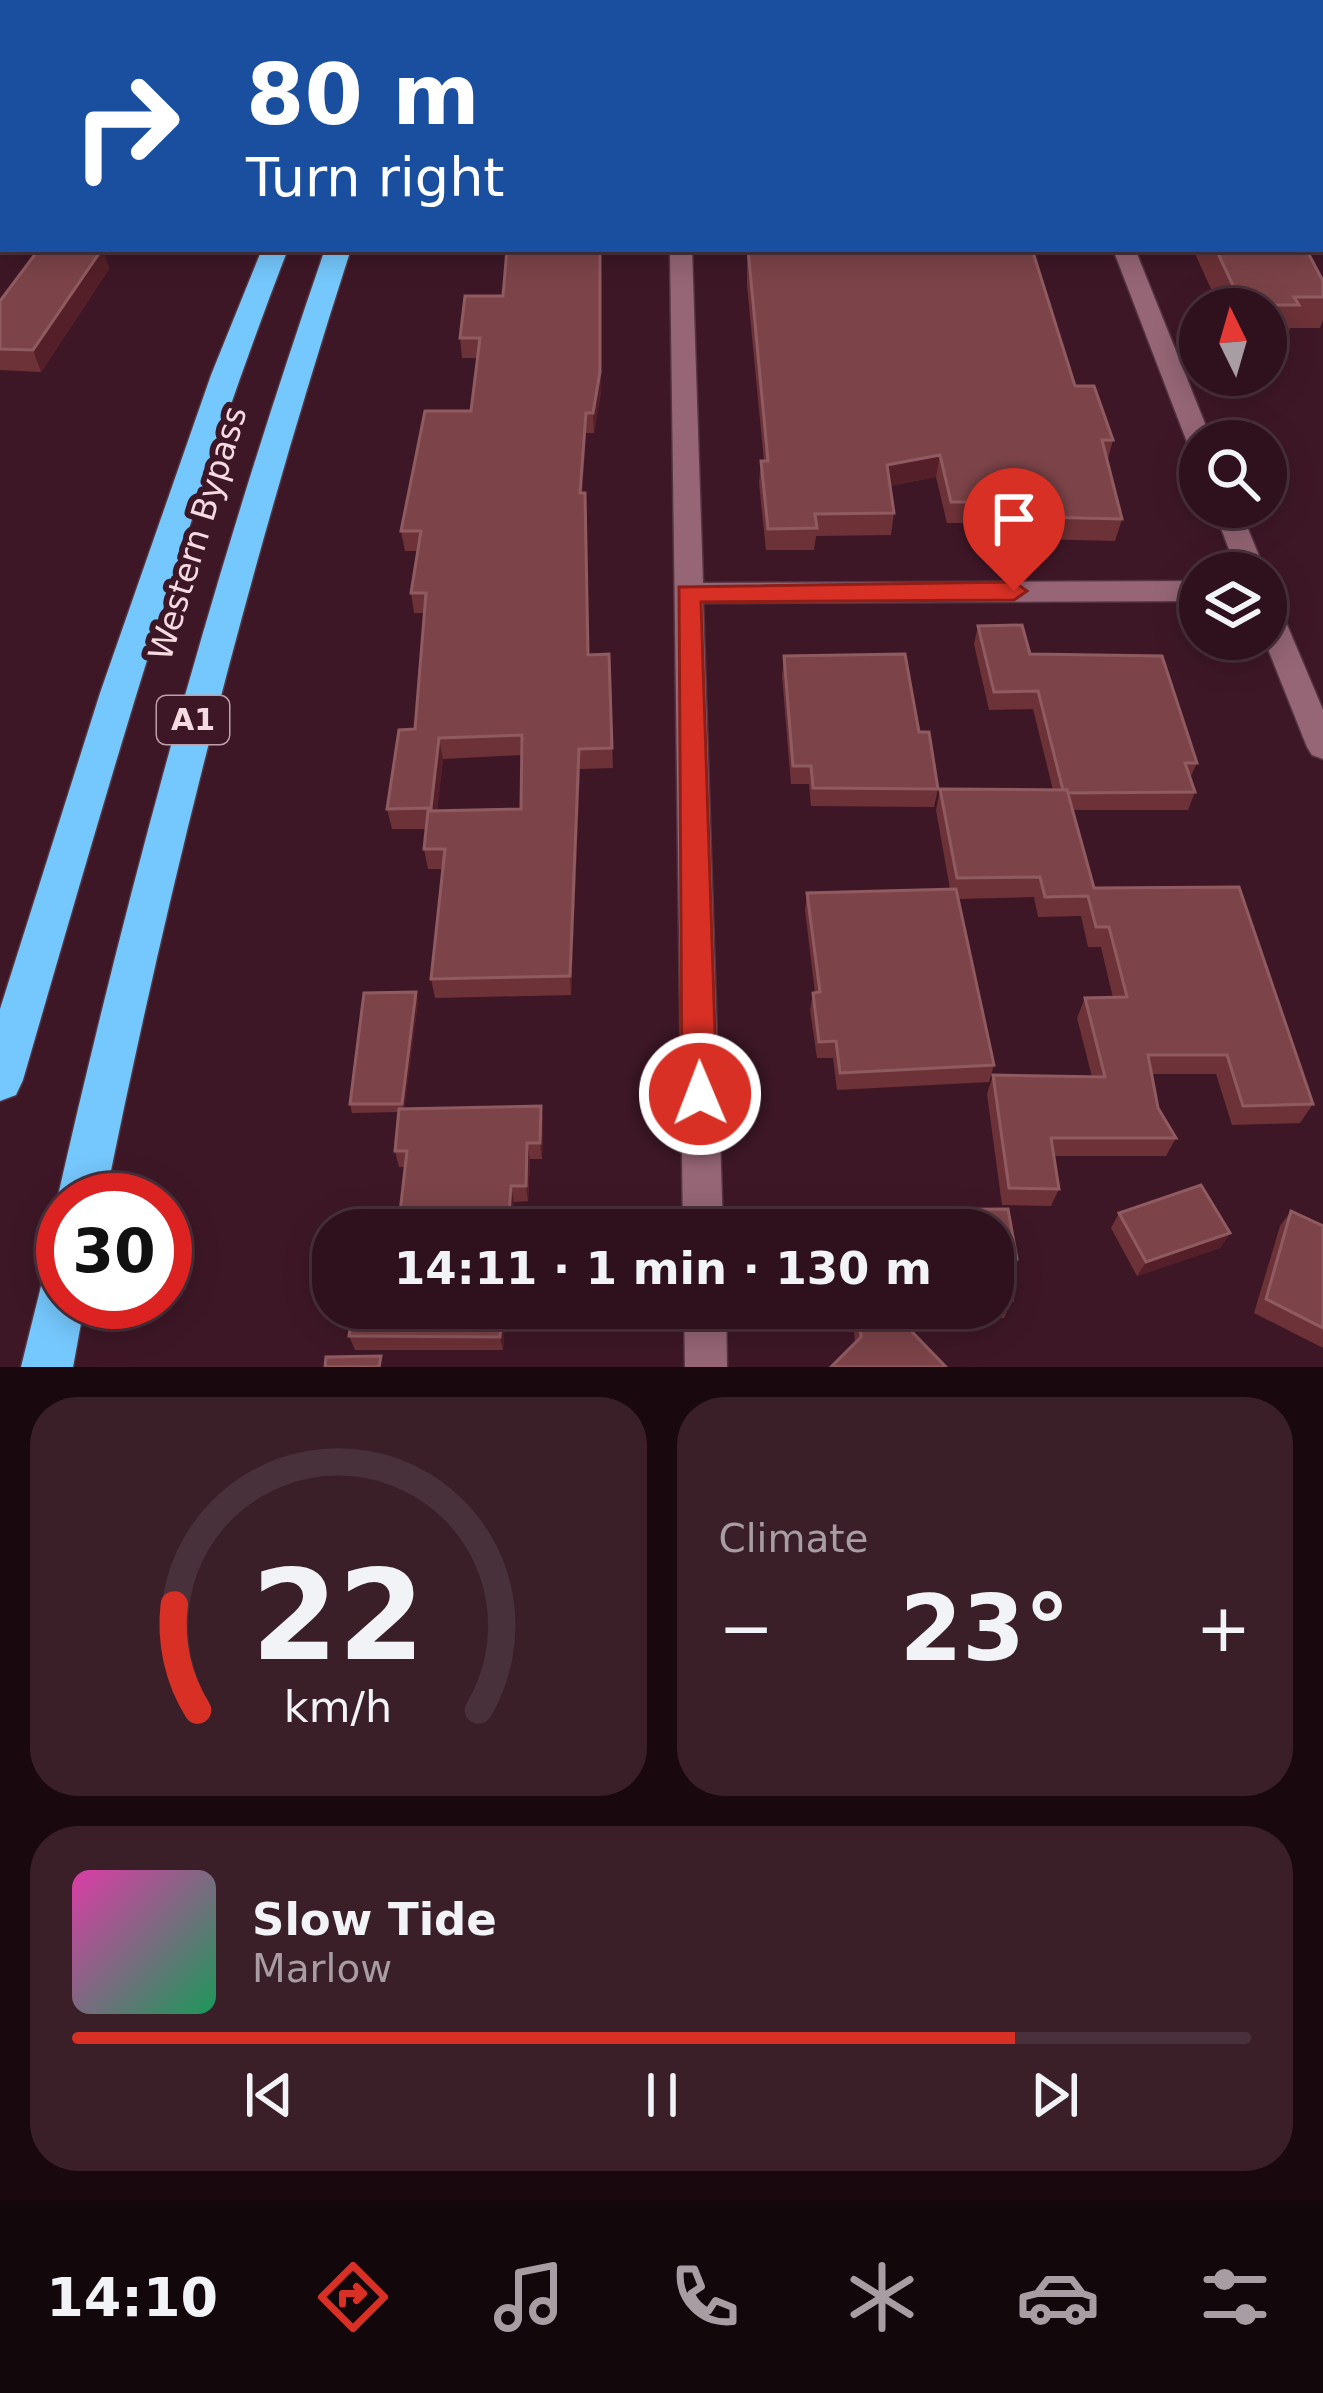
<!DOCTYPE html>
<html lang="en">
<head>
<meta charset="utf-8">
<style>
  :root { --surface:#2e111c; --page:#3a1f29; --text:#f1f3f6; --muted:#a79da3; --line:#49313b; --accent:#d93025 }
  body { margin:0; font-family:"DejaVu Sans",sans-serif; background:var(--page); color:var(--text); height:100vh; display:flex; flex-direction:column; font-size:45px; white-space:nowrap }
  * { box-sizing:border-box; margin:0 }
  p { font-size:39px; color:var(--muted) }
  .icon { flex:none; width:66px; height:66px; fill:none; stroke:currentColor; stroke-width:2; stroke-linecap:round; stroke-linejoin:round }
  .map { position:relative; height:1367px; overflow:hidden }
  .panel { display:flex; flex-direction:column; gap:30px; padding:30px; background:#19090f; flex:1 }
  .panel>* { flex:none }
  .top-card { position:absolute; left:0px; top:0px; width:1323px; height:252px; box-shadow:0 6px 30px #0003,0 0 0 3px var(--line); background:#1a4fa0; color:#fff; overflow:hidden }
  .needle { width:78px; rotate:355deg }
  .fabs { position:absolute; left:1179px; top:288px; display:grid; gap:24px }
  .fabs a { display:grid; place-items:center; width:108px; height:108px; border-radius:50%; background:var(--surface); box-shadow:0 6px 30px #0003,0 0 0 3px var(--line); font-size:60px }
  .speed { position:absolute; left:36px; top:1173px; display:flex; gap:24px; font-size:60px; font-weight:700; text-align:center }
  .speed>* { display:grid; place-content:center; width:156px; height:156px; border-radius:50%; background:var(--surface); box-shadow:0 6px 30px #0003,0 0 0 3px var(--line); line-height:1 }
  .speed .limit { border:18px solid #d22; background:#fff; color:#111 }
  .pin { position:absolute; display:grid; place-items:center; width:102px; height:102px; color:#fff; margin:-123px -51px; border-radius:50% 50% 50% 0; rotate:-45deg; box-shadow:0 0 12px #0007 }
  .pin .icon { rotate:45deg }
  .me { position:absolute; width:132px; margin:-66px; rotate:359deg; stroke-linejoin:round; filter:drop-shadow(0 0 9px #0008) }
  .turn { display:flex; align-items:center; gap:42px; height:252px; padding:0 48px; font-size:54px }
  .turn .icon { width:156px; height:156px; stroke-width:2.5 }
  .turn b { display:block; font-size:84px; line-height:102px }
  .big { font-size:90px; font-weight:600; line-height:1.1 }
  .panel .card { flex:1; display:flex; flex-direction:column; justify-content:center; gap:18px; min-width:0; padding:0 42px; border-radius:48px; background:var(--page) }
  .panel .dial { align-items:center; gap:0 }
  .dial svg { height:312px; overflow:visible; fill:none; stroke:var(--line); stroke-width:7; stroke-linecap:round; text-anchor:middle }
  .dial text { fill:var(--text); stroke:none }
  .song { display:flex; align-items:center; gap:36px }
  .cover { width:144px; height:144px; border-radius:18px; background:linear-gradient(135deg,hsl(320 70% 55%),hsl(150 70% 35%)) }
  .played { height:12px; border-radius:6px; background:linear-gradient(90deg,var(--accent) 80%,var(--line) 80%) }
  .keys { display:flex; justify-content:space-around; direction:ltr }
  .heat { display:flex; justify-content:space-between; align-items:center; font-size:66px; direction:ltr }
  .panel .tiles { flex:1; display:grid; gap:30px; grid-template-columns:1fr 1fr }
  .card:last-child { grid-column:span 2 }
  .trip { position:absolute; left:312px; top:1209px; width:702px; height:120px; border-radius:48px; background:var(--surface); box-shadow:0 6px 30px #0003,0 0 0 3px var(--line); font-weight:600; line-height:120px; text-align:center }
  .dock { display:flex; height:192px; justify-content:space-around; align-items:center; background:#12070b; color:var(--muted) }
  .dock .icon { width:84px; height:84px }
  .dock .active { color:var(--accent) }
  .dock b { font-size:54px; color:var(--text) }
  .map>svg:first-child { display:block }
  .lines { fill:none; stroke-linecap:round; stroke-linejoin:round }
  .minor-casing { stroke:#553542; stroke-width:3 }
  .highway-casing { stroke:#553542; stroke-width:3 }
  .minor { fill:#966676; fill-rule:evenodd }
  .highway { fill:#75c8fd; fill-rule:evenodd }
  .wall { fill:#6d3237; fill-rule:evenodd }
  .shaded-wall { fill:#541f28 }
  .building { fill:#7c4449; stroke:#8f5b61; stroke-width:3 }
  .route { fill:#d93025; stroke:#8d1f18; stroke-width:3 }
  .labels { text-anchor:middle; stroke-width:12; stroke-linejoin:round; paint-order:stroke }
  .shield { fill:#3e1726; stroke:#bea0aa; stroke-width:3 }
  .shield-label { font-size:30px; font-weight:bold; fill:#f5dae2 }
  .street-label { font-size:33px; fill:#f5dae2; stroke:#3e1726 }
</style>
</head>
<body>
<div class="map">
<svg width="1323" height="1367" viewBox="0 0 1323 1367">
  <rect width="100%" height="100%" fill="#3e1726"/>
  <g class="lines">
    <defs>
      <g id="minor">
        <path d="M1016,0H1034L1035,3H1017Z"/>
        <path d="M1171,0H1201L1204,3H1174Z"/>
        <path d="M1263,0H1281L1262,3Z"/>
        <rect x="1320" y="22" width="3" height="11"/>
        <path d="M3,92V107L0,108V93Z"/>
        <path d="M670,249H692L703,583L1200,581V601L703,603L723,1230H683Z"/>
        <path d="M1113,249H1135L1212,441H1200V450L1187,442Z"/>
        <path d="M1213,507H1239L1266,573H1238Z"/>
        <path d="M1266,598L1280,608L1323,710V759L1312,755L1307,747L1264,639Z"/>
        <path d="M684,1308H726L727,1367H685Z"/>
      </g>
      <g id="highway">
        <path d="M262,249H288C183,521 104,801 23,1080L16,1095L0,1101V1009L100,693L211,375Z"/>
        <path d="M325,249H351C250,562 170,878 105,1200H63V1214L57,1200C130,878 217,561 325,249Z"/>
        <path d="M63,1263V1302H85L73,1367H21L45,1270Z"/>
      </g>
    </defs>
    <!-- minor casing -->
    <use href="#minor" class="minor-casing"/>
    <!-- highway casing -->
    <use href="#highway" class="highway-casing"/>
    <!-- minor -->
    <use href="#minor" class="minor"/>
    <!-- highway -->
    <use href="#highway" class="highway"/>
  </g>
  <!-- wall -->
  <g class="wall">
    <path d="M1320,34L1323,35V227L1320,233Z"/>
    <path d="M3,168V230H0V172Z"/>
    <path d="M747,249H1032L1075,386L1113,440L1107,462L1122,519L1115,541L994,538L991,523H947L936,477L890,486L894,513L891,535L816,536L814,550H766L759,483L761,461H764L747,285Z"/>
    <path d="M1193,249H1306L1323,281V320L1320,328H1290L1288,335H1266V309H1220Z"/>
    <path d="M104,253L109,269L41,372L0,370V301Z"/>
    <path d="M465,296L601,392L594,433H586L582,493L589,655L609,654L613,768L580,769L571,995L435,998L431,979L443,869H428L424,849L426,829H392L387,809L415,729L425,613H414L411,593L417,551H405L401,531L471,411L477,358H462L460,338ZM522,755L521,809L437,811L443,759Z"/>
    <path d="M978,626L1030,654L1197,763L1190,778L1195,792L1188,810H1073L1094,888L1313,1104L1300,1123L1232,1125L1216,1074H1152L1158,1108L1176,1138L1166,1156H1054L1059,1189L1051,1206L1002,1205L987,1094L993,1075L1092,1077L1077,1018L1085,998H1113L1101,947H1088L1081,916L1038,917L1034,897L958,899L994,1065L989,1082L837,1090L833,1058H817L810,1010L813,993H815L805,910L807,893L950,889L936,810L940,789L1053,790L1033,709L989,710L974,644Z"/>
    <path d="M784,656L919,732L938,789L934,807L811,806L809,784H791L782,675Z"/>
    <path d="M416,992L418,1001L404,1109L541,1106L543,1122L542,1159H530L528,1201L514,1202L512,1230H398L405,1167H399L395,1151L399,1112L352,1113L350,1104Z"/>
    <path d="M1008,1209L1017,1259L1008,1277L1012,1300L1004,1318H899L946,1367H831L855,1343L852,1308H993V1230H831L834,1210Z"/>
    <path d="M1291,1211L1323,1226V1348L1254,1313L1280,1226Z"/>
    <path d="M1119,1213L1230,1233L1220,1248L1137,1276L1111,1228Z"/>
    <path d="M506,1308L503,1350H355L349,1336Z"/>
  </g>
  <!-- shaded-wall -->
  <g class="shaded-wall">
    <path d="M247,0H264L262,3H248Z"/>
    <path d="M3,8V29L0,32V11Z"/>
    <path d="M89,249H107L104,253L109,269L41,372L33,350Z"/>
    <path d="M600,249L601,392L594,433L593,413Z"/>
    <path d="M586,413V433L581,513L580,493Z"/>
    <path d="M940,455L936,477L884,487L887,465Z"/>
    <path d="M439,738L443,759L435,828L431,808Z"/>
    <path d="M579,749L580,769L571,995L570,976Z"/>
    <path d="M416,992L418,1001L404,1112L402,1104Z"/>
    <path d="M541,1106L543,1122L542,1159L540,1143Z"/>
    <path d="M527,1143L530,1159L528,1201L526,1186Z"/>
    <path d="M511,1186L514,1202L512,1230H508Z"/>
    <path d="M1230,1233L1220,1248L1137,1276L1146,1262Z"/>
    <path d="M502,1308H506L503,1350L500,1337Z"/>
  </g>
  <!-- building -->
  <g class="building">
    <path d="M112,0H230L228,3H109Z"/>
    <rect x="538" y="0" width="77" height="3"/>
    <path d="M724,0H947L949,3H725Z"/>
    <path d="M1320,34L1323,35V201H1320Z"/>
    <path d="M3,168V210H0V172Z"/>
    <path d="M39,249H102L33,350L0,349V301Z"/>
    <path d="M507,249H600V372L593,413H586L580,493H585L588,655L609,654L612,748L579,749L570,976L431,979L445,849H424L428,811L521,809L522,735L439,738L431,808L387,809L399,730L415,729L426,593H411L421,531H401L425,411H471L480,338H460L465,296H503Z"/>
    <path d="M748,249H1032L1075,386H1094L1113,440H1102L1122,519L999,516L996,502H951L940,455L887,465L894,513L815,514L817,528L768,529L761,461H768Z"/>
    <path d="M1216,249H1306L1323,281V297H1294L1299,305H1242Z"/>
    <path d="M1022,625L1030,654L1162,656L1197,763H1185L1195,792L1068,793L1067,790H1063L1038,691L994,692L978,626Z"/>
    <path d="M905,654L919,732H929L938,789L813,788L811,766H793L784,656Z"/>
    <path d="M940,789L1067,790L1094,888L1239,887L1313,1104L1243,1106L1227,1055H1148L1158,1108L1176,1138H1051L1059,1189L1009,1188L993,1075L1105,1077L1085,998L1127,997L1109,927H1096L1088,896L1045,897L1040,877L957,878Z"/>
    <path d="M956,889L994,1065L840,1073L836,1041L819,1042L813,993L820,992L807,893Z"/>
    <path d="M416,992L402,1104H350L364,993Z"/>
    <path d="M541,1106L540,1143H527L526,1186H511L508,1230H398L407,1151H395L399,1109Z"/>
    <path d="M1201,1185L1230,1233L1146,1262L1119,1213Z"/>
    <path d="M1008,1209L1017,1259H1006L1012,1300H993V1230H836L834,1210Z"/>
    <path d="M1291,1211L1323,1226V1328L1266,1299Z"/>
    <path d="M353,1308H502L500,1337L349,1336Z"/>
    <path d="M858,1308H889L946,1367H831L861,1337Z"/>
    <path d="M381,1356L379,1367H325L326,1357Z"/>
  </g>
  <!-- route -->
  <path class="route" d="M1014,582L1027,591L1014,600L701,602L717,1094L712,1105L700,1109L687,1105L682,1094L679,587Z"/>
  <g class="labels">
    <!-- shield labels -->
    <rect class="shield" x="157" y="696" width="72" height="48" rx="9"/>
    <g class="shield-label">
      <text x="193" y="730">A1</text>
    </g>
    <!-- street labels -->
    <g class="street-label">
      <text transform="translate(197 533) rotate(-73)" y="12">Western Bypass</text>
    </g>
  </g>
</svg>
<div class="fabs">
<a><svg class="needle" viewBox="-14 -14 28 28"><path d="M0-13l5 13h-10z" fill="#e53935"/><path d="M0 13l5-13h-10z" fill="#a79da3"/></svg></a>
<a><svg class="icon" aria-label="search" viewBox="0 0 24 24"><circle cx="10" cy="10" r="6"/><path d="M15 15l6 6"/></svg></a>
<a><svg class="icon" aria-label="layers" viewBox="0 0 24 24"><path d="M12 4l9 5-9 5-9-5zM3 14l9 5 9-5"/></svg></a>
</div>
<div class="speed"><div class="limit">30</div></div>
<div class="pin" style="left:1014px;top:591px;background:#d93025"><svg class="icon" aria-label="arrive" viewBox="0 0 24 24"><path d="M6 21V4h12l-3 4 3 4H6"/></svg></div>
<svg class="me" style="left:700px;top:1094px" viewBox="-20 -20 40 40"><circle r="17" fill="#d93025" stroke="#fff" stroke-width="3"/><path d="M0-11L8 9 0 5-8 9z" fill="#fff"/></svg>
<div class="trip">14:11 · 1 min · 130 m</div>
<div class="top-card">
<div class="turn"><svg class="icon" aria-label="right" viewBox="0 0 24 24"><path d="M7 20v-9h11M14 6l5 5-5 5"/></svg><div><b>80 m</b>Turn right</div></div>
</div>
</div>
<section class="panel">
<div class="tiles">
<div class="card dial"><svg viewBox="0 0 100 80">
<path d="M14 69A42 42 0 1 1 86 69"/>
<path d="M14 69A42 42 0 0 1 8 42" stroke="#d93025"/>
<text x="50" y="56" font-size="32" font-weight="700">22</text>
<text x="50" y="72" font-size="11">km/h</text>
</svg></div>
<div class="card"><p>Climate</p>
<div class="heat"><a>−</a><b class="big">23°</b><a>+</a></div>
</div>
<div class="card">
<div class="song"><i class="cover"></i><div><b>Slow Tide</b><p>Marlow</p></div></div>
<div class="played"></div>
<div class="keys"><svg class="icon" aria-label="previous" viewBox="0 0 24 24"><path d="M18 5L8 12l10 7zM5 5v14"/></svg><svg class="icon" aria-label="pause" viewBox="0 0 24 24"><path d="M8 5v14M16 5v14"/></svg><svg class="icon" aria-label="next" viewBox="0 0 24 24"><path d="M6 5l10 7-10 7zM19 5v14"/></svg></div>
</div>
</div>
</section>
<nav class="dock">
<b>14:10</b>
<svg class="icon active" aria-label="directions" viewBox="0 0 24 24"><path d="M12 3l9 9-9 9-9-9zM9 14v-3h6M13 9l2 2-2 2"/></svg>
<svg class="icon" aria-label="music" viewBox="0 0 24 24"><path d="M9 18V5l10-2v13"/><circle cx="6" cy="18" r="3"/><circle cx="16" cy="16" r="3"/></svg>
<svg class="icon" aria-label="phone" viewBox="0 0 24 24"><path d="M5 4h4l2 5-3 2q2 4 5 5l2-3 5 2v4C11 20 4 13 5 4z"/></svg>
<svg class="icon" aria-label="climate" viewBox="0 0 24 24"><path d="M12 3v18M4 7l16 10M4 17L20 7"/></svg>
<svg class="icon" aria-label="car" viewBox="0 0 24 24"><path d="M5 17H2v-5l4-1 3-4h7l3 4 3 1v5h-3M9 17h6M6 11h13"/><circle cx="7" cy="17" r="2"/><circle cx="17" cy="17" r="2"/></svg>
<svg class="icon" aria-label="filters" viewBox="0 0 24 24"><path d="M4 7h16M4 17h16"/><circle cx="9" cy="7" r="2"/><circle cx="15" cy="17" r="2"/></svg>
</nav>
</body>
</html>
